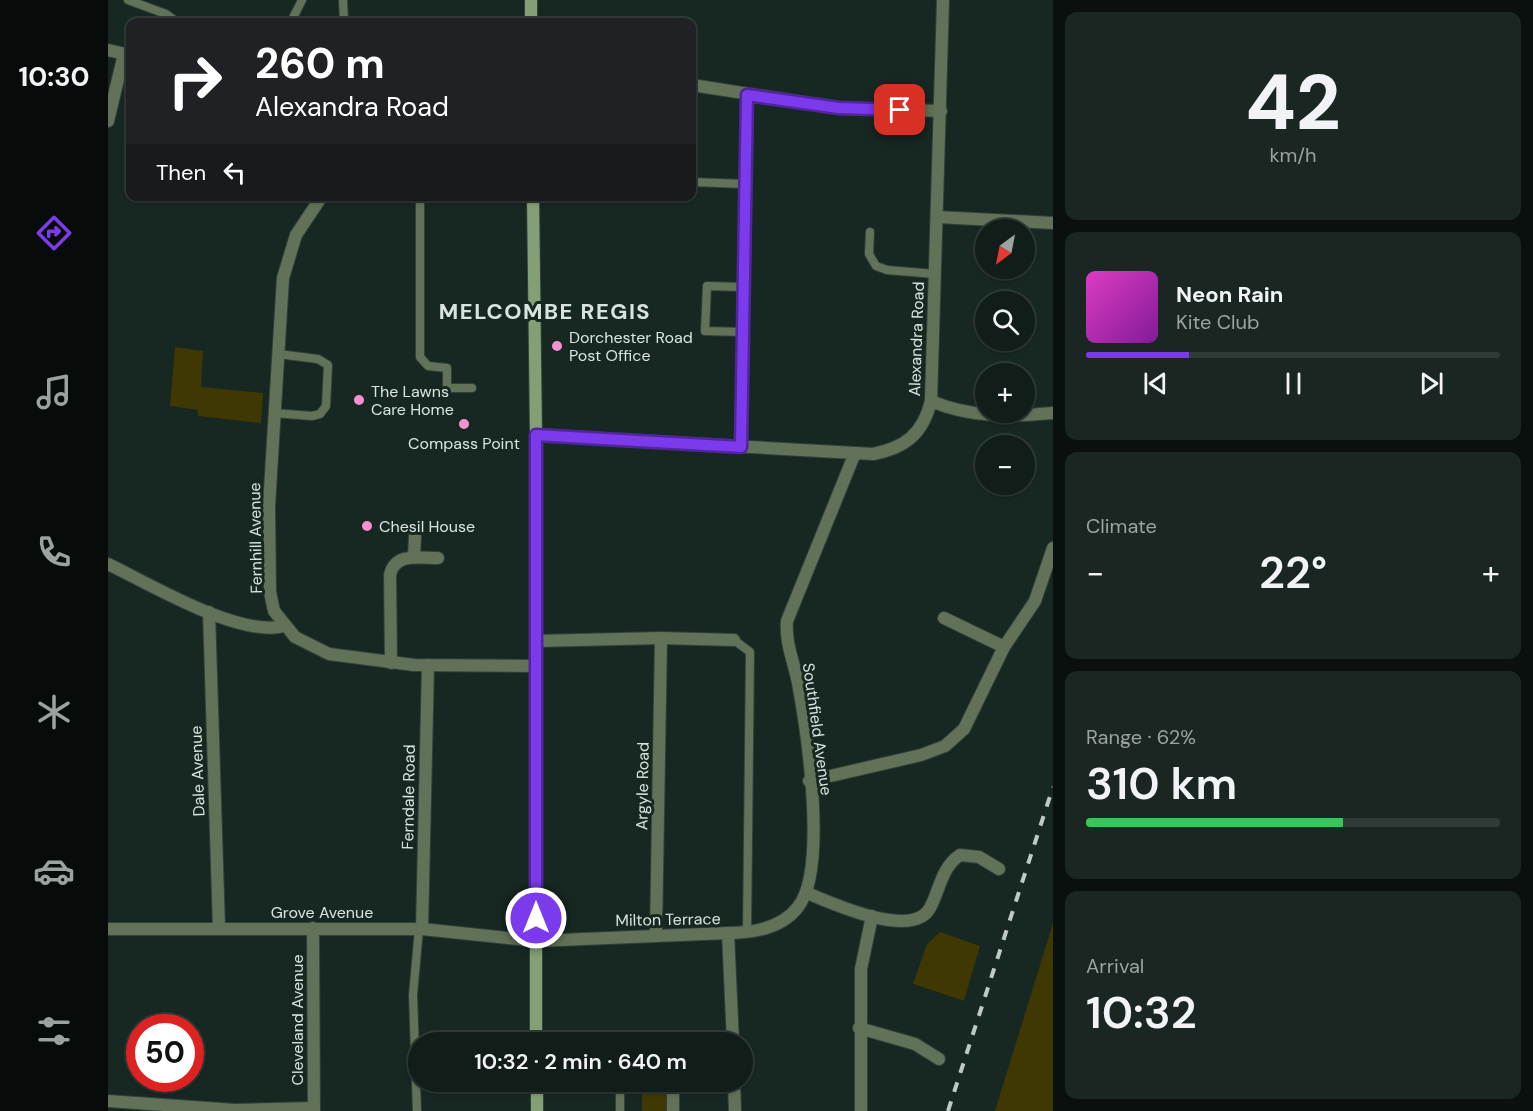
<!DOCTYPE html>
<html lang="en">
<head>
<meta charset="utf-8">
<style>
  :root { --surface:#111d19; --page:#1a2622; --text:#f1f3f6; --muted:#9ca2a2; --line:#303b38; --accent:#7c3aed }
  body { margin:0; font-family:"DM Sans",sans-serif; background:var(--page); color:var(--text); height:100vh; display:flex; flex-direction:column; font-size:22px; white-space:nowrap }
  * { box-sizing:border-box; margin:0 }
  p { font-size:20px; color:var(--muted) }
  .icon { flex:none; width:33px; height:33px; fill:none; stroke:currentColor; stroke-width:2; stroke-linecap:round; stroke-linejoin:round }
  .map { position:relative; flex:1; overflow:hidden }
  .side { display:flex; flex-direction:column; gap:12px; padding:12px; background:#09100e; width:480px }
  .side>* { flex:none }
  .hud { position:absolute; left:18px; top:18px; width:570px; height:183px; border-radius:12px; box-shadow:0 2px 4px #0004,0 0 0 2px var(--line); background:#202124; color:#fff; overflow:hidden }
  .needle { width:39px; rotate:212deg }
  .controls { position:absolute; left:867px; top:219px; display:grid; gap:12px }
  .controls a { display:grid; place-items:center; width:60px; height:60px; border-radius:50%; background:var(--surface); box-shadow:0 2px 4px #0004,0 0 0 2px var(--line); font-size:30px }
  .speed { position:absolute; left:18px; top:1014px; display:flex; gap:12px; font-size:30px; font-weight:700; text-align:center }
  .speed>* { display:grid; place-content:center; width:78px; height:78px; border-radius:50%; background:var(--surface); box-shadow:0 2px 4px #0004,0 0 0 2px var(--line); line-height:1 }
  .speed .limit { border:9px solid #d22; background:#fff; color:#111 }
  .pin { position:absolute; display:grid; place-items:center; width:51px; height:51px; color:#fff; margin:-26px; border-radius:12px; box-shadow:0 3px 9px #0006 }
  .me { position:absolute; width:66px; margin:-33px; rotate:0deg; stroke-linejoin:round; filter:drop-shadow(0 0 4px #0008) }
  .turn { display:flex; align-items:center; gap:21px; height:126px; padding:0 30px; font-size:27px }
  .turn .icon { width:78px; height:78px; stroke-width:2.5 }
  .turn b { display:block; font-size:42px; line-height:51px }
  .then { display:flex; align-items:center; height:57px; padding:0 30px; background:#0003; gap:12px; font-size:22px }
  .big { font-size:45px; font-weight:600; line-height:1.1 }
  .side .tile { flex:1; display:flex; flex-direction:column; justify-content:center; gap:9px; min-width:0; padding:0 21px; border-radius:12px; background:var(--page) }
  .side .dial { align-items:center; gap:0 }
  .dial b { font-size:78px; line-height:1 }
  .song { display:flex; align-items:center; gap:18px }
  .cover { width:72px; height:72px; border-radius:9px; background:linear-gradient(135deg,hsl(310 70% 55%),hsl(290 70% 35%)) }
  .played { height:6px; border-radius:3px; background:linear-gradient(90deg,var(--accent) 25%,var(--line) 25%) }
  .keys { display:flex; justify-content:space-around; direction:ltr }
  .heat { display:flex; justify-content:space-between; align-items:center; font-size:33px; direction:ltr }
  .charge { height:9px; border-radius:4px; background:linear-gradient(90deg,#34c759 62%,var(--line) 0) }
  .trip { position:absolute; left:300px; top:1032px; width:345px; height:60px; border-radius:30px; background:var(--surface); box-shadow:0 2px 4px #0004,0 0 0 2px var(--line); font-weight:600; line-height:60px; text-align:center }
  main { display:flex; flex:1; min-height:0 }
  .tabs { display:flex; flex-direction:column; width:108px; justify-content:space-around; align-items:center; background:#070c0a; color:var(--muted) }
  .tabs .icon { width:42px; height:42px }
  .tabs .active { color:var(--accent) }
  .tabs b { font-size:27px; color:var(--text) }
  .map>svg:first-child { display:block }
  .green { fill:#403802 }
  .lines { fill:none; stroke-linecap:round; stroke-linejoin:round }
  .lane-casing { stroke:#32413c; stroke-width:10 }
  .street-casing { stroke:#32413c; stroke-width:14 }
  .secondary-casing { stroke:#32413c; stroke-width:14 }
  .lane { stroke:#617258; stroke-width:8 }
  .street { stroke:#617258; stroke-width:12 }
  .secondary { stroke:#849e75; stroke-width:12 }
  .rail { stroke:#bfcac5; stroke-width:4; stroke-dasharray:10 10; stroke-linecap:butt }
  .route-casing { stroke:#51269a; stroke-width:15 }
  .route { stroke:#7c3aed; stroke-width:10 }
  .poi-dot { fill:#f790ce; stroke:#172721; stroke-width:2 }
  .labels { text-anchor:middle; stroke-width:6; stroke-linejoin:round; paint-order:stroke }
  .poi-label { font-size:16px; fill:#dae4df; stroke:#172721; text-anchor:start }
  .street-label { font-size:16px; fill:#dae4df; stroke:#172721 }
  .district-label { font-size:22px; font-weight:bold; letter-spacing:1.5px; fill:#dae4df; stroke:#172721 }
</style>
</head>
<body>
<main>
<nav class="tabs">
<b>10:30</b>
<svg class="icon active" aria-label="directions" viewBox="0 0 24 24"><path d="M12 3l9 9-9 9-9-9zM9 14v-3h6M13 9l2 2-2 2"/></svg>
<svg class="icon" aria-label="music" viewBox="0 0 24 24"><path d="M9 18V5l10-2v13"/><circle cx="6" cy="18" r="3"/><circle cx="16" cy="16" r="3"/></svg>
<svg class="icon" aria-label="phone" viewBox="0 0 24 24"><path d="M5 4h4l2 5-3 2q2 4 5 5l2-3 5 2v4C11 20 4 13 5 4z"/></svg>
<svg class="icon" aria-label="climate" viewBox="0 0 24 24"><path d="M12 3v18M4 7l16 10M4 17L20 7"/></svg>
<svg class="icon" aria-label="car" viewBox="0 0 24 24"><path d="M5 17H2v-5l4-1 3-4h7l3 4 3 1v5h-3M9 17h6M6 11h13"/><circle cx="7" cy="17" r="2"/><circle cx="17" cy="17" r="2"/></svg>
<svg class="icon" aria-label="filters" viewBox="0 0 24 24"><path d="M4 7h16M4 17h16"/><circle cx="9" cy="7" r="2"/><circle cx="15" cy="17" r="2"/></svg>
</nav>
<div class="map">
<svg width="945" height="1111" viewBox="0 0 945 1111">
  <rect width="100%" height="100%" fill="#172721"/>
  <!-- green -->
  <g class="green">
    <path d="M67,347L95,351L93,387L155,393L153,423L90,416V410L62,406Z"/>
    <path d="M945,923V1111H887L894,1088Z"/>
    <path d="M832,932L872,946L856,1001L805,984L819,944Z"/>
    <path d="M534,1091H559L560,1111H534Z"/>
  </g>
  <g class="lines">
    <defs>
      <g id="lane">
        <path d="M20,0L58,14L69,22"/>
        <path d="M235,0L236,22"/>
        <path d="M183,22L194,0"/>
        <path d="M584,182L637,184"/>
        <path d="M312,196V357L320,366L339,368V388H364"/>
        <path d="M762,232L761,254L768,266L779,270L827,274"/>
        <path d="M635,332L597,331L599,286L635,287"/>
        <path d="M166,413L204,416L212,414L218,406L220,365L210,359L170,354"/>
        <path d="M626,640L642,652L639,933"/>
        <path d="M309,1111L305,995L311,929"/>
        <path d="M512,1111V1082"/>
      </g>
      <g id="street">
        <path d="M0,50L22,55"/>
        <path d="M584,85L731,108L833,111"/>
        <path d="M0,121L16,54"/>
        <path d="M214,196L188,235L175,278L161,506L162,592L166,611L187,637L221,654L306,665L427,666"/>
        <path d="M829,217L945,223"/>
        <path d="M823,401C863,418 903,417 945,413"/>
        <path d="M428,435L765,454C797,448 815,434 823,401L835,0"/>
        <path d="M633,447L639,95"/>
        <path d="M306,557L307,536"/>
        <path d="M0,564C42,584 131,638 176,626"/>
        <path d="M101,612L111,928"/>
        <path d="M836,618L896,647"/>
        <path d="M428,641L553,638L626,640"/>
        <path d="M283,663L282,575C287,552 312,558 330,558"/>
        <path d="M701,781L813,755L837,746L856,729L896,647L927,601L945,548"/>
        <path d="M699,893C724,903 807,942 823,906C832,888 834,867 852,855L871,857L891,869"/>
        <path d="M205,928L206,1111"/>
        <path d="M0,929H314L428,941L620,933L625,1042"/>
        <path d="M314,929L320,665"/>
        <path d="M620,933C645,933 674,928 690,907C720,869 699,731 690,683C686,662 677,643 679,621L747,453"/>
        <path d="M548,934L553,638"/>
        <path d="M751,1028L807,1044L831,1059"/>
        <path d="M626,1082L627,1111"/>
        <path d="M565,1090V1111"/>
        <path d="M0,1101L127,1110L206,1108"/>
        <path d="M753,1111V969L764,916"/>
      </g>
      <g id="secondary">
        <path d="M423,22V0"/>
        <path d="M425,196L428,435V1042"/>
        <path d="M429,1082V1111"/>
      </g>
    </defs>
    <!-- lane casing -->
    <use href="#lane" class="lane-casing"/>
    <!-- street casing -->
    <use href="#street" class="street-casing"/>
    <!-- secondary casing -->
    <use href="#secondary" class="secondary-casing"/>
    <!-- lane -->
    <use href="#lane" class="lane"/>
    <!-- street -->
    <use href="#street" class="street"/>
    <!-- secondary -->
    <use href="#secondary" class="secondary"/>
    <!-- rail -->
    <path class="rail" d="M840,1111L945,787"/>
  </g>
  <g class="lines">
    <defs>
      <path id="route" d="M428,918V435L633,447L639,95L731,108L792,110"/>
    </defs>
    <!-- route casing -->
    <use href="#route" class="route-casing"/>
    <!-- route -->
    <use href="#route" class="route"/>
  </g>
  <!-- markers -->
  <g class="poi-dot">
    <circle cx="449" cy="346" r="6"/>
    <circle cx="251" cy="400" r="6"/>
    <circle cx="356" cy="424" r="6"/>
    <circle cx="259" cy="526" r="6"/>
  </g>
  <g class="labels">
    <!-- poi labels -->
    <g class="poi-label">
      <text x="461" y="343">Dorchester Road<tspan x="461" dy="18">Post Office</tspan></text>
      <text x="263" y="397">The Lawns<tspan x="263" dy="18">Care Home</tspan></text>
      <text x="356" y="449" text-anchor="middle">Compass Point</text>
      <text x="271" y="532">Chesil House</text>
    </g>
    <!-- street labels -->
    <g class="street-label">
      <text transform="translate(808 339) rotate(-88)" y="6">Alexandra Road</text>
      <text transform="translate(147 538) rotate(-91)" y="6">Fernhill Avenue</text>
      <text transform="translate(710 729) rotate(82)" y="6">Southfield Avenue</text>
      <text transform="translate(89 771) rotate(-92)" y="6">Dale Avenue</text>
      <text transform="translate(534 786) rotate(-89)" y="6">Argyle Road</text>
      <text transform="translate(300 797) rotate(-89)" y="6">Ferndale Road</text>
      <text x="214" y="918">Grove Avenue</text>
      <text transform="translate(560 919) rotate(-1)" y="6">Milton Terrace</text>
      <text transform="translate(189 1020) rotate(-90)" y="6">Cleveland Avenue</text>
    </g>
    <!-- district labels -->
    <g class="district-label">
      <text x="437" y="319">MELCOMBE REGIS</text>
    </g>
  </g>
</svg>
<div class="controls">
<a><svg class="needle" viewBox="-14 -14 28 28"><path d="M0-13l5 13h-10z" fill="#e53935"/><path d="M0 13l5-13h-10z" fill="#9ca2a2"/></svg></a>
<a><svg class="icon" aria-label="search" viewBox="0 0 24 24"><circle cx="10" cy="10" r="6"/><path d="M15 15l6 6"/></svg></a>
<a>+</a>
<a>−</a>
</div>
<div class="speed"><div class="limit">50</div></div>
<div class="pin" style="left:792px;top:110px;background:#d93025"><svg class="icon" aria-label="arrive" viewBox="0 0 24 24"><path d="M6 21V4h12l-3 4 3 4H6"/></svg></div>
<svg class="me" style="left:428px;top:918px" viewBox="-20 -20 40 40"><circle r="17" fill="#7c3aed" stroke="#fff" stroke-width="3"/><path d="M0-11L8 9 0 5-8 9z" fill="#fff"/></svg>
<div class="trip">10:32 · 2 min · 640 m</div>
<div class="hud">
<div class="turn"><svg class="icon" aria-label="right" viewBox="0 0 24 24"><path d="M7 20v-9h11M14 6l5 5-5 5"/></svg><div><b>260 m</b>Alexandra Road</div></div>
<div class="then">Then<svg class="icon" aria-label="left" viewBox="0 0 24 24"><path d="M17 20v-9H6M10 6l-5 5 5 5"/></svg></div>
</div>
</div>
<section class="side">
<div class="tile dial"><b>42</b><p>km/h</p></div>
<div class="tile">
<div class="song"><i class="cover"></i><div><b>Neon Rain</b><p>Kite Club</p></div></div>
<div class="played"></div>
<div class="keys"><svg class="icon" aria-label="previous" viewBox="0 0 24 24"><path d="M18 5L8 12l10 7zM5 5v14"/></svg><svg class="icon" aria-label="pause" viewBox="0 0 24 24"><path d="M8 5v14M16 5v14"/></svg><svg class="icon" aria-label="next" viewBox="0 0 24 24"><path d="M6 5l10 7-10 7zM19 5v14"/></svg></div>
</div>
<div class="tile"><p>Climate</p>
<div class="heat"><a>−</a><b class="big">22°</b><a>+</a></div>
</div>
<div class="tile"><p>Range · 62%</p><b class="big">310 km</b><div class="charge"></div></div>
<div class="tile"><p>Arrival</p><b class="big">10:32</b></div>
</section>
</main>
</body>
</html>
